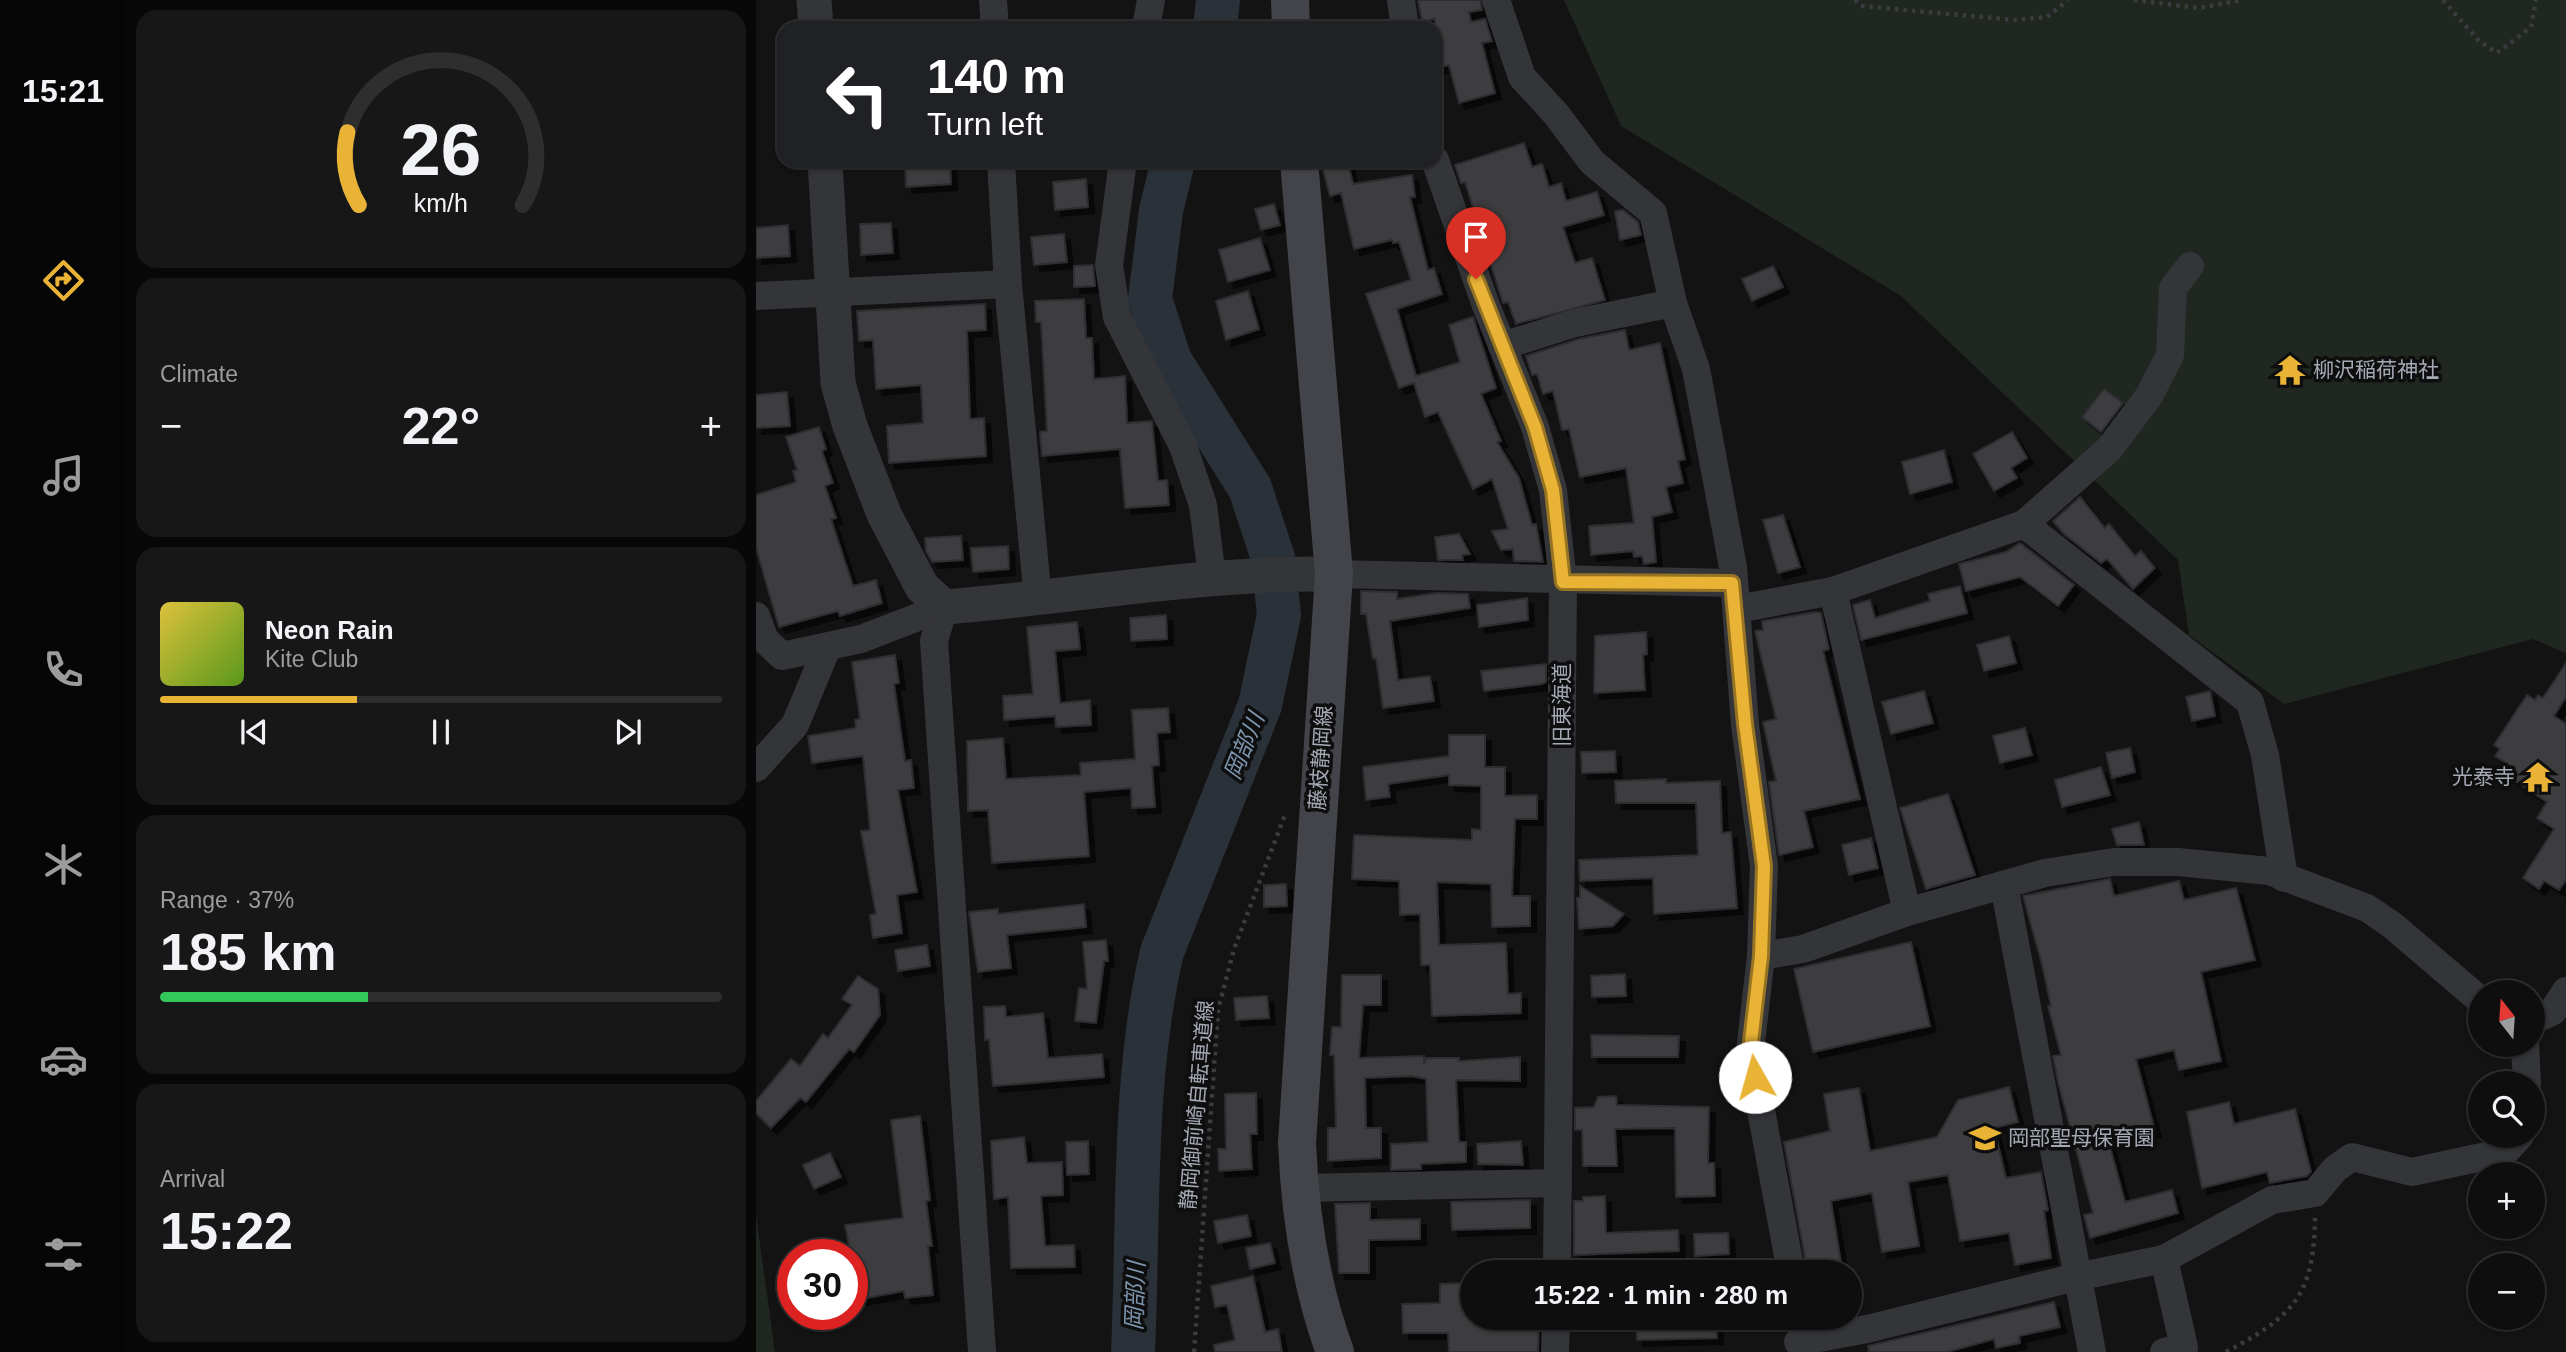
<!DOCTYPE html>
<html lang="en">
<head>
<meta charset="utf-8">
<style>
  :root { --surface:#0e0e0f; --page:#171718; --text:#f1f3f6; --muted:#9b9c9e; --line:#2e2e2f; --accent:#e9b336 }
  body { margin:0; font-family:Arial,"Noto Sans JP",sans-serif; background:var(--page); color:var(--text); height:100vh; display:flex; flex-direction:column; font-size:26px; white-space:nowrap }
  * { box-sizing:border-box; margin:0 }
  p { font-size:23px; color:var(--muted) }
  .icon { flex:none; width:38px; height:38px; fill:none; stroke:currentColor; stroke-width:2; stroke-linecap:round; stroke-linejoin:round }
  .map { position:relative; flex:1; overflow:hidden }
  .side { display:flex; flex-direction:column; gap:10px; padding:10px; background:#080808; width:630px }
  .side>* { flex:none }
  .hud { position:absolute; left:21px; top:21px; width:665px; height:147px; border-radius:21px; box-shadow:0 2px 5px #0004,0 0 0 2px var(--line); background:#202124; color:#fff; overflow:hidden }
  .needle { width:46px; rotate:343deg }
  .controls { position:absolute; left:1712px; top:980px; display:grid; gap:14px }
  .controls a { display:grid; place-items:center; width:77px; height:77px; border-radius:50%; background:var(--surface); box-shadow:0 2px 5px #0004,0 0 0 2px var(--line); font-size:35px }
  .speed { position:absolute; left:21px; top:1239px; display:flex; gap:14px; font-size:35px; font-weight:700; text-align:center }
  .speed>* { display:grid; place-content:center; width:91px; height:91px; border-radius:50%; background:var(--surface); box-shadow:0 2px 5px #0004,0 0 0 2px var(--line); line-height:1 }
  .speed .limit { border:10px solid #d22; background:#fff; color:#111 }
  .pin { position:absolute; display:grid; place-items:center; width:60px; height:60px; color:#fff; margin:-72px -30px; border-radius:50% 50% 50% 0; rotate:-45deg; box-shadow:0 0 7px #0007 }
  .pin .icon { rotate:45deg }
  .me { position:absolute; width:77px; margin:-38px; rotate:353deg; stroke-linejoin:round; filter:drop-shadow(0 0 5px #0008) }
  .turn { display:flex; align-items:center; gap:24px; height:147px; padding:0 35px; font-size:32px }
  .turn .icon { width:91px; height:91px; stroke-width:2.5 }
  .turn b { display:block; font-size:49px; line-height:60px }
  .big { font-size:52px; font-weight:700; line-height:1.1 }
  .side .tile { flex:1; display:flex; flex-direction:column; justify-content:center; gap:10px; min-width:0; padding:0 24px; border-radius:21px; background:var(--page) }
  .side .dial { align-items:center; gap:0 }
  .dial svg { height:182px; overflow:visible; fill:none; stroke:var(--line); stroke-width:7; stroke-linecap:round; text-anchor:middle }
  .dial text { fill:var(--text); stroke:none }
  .song { display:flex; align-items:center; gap:21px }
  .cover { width:84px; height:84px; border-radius:10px; background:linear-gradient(135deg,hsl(50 70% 55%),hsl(90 70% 35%)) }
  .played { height:7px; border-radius:4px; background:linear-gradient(90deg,var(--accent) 35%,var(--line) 35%) }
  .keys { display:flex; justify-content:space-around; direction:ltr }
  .heat { display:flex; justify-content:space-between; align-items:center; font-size:38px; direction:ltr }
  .charge { height:10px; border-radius:5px; background:linear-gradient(90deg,#34c759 37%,var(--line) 0) }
  .trip { position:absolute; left:704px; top:1260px; width:402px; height:70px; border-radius:35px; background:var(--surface); box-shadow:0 2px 5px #0004,0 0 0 2px var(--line); font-weight:700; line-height:70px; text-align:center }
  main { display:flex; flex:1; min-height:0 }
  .tabs { display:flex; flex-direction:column; width:126px; justify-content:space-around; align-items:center; background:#060606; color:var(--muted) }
  .tabs .icon { width:49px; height:49px }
  .tabs .selected { color:var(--accent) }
  .tabs b { font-size:32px; color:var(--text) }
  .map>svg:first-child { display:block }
  .green { fill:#1f2720 }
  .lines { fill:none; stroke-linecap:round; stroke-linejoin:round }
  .river { stroke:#2a3138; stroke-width:44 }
  .building { fill:#3d3e41; stroke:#2d2d30; stroke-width:2; filter:url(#shadow) }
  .path { stroke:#3a3c40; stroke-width:4.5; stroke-dasharray:3.5 5; stroke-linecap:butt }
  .minor { stroke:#343539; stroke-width:28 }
  .tertiary { stroke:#343539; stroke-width:35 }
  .secondary { stroke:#424449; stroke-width:38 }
  .route-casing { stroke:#977423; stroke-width:18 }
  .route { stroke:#e9b336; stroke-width:12 }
  .labels { text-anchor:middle; stroke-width:7; stroke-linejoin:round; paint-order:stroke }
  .poi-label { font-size:21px; fill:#a5a9b4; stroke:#0e0e0f; text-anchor:start }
  .street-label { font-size:21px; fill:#a5a9b4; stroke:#0e0e0f }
  .water-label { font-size:23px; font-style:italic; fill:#7d96ae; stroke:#0e0e0f }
</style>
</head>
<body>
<main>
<nav class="tabs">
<b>15:21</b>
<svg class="icon selected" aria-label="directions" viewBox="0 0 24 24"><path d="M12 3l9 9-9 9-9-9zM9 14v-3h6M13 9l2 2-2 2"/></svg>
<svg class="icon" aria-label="music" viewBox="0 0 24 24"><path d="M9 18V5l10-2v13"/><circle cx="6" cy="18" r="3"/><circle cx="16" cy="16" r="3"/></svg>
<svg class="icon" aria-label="phone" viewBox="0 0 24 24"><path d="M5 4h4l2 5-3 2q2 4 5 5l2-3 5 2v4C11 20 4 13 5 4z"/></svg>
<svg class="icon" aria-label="climate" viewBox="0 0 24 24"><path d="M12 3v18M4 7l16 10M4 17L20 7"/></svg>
<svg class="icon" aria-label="car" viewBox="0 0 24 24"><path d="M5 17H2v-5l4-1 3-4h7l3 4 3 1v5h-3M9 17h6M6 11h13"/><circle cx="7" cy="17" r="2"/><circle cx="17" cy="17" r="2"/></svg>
<svg class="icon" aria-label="filters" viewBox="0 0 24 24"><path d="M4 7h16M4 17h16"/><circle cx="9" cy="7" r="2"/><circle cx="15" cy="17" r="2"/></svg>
</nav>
<section class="side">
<div class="tile dial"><svg viewBox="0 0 100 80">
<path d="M14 69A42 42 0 1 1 86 69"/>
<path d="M14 69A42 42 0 0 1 9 37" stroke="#e9b336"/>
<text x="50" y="56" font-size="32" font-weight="700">26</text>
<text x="50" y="72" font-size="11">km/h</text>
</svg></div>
<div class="tile"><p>Climate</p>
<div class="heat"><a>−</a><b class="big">22°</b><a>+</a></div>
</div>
<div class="tile">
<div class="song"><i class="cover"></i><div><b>Neon Rain</b><p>Kite Club</p></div></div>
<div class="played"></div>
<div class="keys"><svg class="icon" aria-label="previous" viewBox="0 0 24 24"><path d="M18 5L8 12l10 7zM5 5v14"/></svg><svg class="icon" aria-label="pause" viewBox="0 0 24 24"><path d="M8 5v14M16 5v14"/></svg><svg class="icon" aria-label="next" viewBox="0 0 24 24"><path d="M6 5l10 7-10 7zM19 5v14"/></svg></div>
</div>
<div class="tile"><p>Range · 37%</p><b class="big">185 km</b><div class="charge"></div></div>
<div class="tile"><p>Arrival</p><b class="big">15:22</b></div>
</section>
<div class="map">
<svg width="1810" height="1352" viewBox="0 0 1810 1352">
  <defs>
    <filter id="shadow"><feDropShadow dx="6" dy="6" stdDeviation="0" flood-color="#0009"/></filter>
  </defs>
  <rect width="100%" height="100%" fill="#131314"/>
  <!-- green -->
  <g class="green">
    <path d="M808,0H1810V653L1777,639L1528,704L1433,635L1422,560L1145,296L865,126Z"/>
    <path d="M0,1215L19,1352H0Z"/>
  </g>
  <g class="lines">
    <!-- river -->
    <g class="river">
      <path d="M459,28L462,0"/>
      <path d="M377,1352C383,1221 376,1079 406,952L504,705L523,615L517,558L494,488L414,361L394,299L405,211L417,161"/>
    </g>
  </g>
  <!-- building -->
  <g class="building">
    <path d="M662,0H724L726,10L713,12L715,22L729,19L735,38L736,41L726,43L739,93L703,103L693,65L679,69V19L666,21Z"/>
    <path d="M768,143L776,167L786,164L793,187L805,183L810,201L841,192L848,215L807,227L819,263L836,258L849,300L760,324L752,302L747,303L709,182L705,183L699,165Z"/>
    <path d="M149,161H194L195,184L150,187Z"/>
    <path d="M592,163L597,184L656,175L659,197H654L672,270L678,268L686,294L641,309L660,376L704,362L693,325L717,317L740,388L725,394L745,441L741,442L763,478L776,525L780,524L787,562L758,561L757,549L745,550L736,531L752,529L736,479L717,489L682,412L669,417L658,383L643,388L610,294L655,280L643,242L637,243L636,240L598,249L585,193L574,196L567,169Z"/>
    <path d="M330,179L332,207L299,210L297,182Z"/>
    <path d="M518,204L524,225L505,230L499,209Z"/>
    <path d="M867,210L882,222L885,235L864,240L859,211Z"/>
    <path d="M135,223L137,253L105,255L104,224Z"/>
    <path d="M32,225L34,256L0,258V228Z"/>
    <path d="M308,234L311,262L278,265L275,237Z"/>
    <path d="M504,238L514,270L472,282L463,250Z"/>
    <path d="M337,265L339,286L318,287V266Z"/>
    <path d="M1017,266L1027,287L996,301L986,279Z"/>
    <path d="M492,291L503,329L470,340L460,301Z"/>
    <path d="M328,299L330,338H336L338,379L369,376L371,423L396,421L402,481L411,480L413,505L369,508L364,449L286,456L284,432L291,431L285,322H280L279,301Z"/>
    <path d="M229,304L230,330L211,331L214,419L228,418L230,456L133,463L131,426L167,423L165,385L120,389L117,340L103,341L101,311Z"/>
    <path d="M869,330L873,350L904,343L929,459L922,461L927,483L910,487L916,512L896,517L900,562L888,564L886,556L878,557L877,551L835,555L833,526L878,523L870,468L824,477L813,429L806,430L797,391L787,394L781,374L776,375L770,356L823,339Z"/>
    <path d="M1348,389L1367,403L1345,432L1326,417Z"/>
    <path d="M31,392L34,426L0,428V395Z"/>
    <path d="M63,427L70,449L66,451L77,483L69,486L80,518L75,519L97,586L120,580L126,603L84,616L82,611L23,627L0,548V495L40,482L37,471L41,470L30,437Z"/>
    <path d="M1256,432L1271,458L1255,468L1261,478L1238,491L1217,454Z"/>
    <path d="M1188,450L1196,482L1154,494L1146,462Z"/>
    <path d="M1324,497L1349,528L1353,524L1379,556L1385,551L1399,568L1377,589L1351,559L1345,563L1308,534L1297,521Z"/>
    <path d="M1027,515L1044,567L1022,573L1007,520Z"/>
    <path d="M703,534L714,554L706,555L707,560H682L679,537Z"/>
    <path d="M205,536L207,560L176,562L170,551L169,538Z"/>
    <path d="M1264,543L1318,585L1302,606L1264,577L1210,591L1203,564L1250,552Z"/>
    <path d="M252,546L253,569L217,572L215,548Z"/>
    <path d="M1204,586L1211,613L1105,640L1097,605L1114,600L1119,618L1174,601L1172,594Z"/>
    <path d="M605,591L641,592V599L680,593L712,594L714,608L634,621L642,680L674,676L678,701L627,708L620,658L617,659L610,614H605Z"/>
    <path d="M771,598L772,620L723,627L721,605Z"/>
    <path d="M1060,612L1065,613L1073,649L1067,651L1104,799L1048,811L1057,847L1023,855L1013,782L1020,781L1007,722L1020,719L999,631L1007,630L1006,621Z"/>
    <path d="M410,615L411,639L375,641L374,618Z"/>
    <path d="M321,622L324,649L299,651L304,703L334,700L335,725L300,727L299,716L248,720L247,696L277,694L271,627Z"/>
    <path d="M890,632L891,654L887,655L889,690L838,693L839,636Z"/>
    <path d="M1253,636L1260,663L1228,671L1221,645Z"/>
    <path d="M139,655L143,683L138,684L149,761L155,760L158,788L142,790L161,892L141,895L146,933L117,938L114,915L120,914L105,831L114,830L107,756L56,763L52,736L100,728L99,720L104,719L96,662Z"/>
    <path d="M1810,663V697L1798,716L1810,724V880L1803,890L1788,881L1783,889L1767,878L1798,829L1781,818L1791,802L1749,775L1755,766L1739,756L1744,749L1738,745L1771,695L1779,700L1782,695L1787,698Z"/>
    <path d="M790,664V682L786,684L728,691L725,671Z"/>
    <path d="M1168,691L1177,723L1135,734L1126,702Z"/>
    <path d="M1454,691L1459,716L1436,721L1430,697Z"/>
    <path d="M412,708L414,732L401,733L403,765L396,766L399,807L376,808L375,788L328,792L333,856L236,863L232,810L212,811L211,741L247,738L250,779L325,775L324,763L379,759L376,710Z"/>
    <path d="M1269,728L1276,755L1244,763L1237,736Z"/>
    <path d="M693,735H729V767H749V796L781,795V819H759L756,896H774V926L736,927L735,884L681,882L683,945L750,943L752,994L765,993V1013L676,1016L674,965H665L664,914L644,915L643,881L596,879L598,835L716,840V829L725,830V786L693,785V775L632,784L634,797L610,800L607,767L693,756Z"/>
    <path d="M1374,748L1379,772L1356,778L1350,753Z"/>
    <path d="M859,751L860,772L826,773L825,752Z"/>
    <path d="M1345,767L1354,795L1306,807L1299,780Z"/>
    <path d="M910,779V783L964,781L966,833L975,832L981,908L898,914L897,878L824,881L823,860L942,855L940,803H860L859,781Z"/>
    <path d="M1192,794L1219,875L1170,889L1144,808Z"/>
    <path d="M1383,822L1388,845H1361L1356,829Z"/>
    <path d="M1115,838L1122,868L1093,875L1086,845Z"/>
    <path d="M1354,879L1358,896L1423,881L1428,900L1480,888L1499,960L1445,972L1465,1061L1423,1070L1418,1050L1380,1059L1399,1131L1353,1143L1369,1202L1416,1190L1422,1213L1334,1238L1328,1215L1337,1213L1302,1082L1297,1056L1305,1055L1292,1006H1295L1286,964L1267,896Z"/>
    <path d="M530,884L531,906L508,907V885Z"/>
    <path d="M824,886L868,914L857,926L823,929L821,898H824Z"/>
    <path d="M328,904L330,927L251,935L255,968L222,972L213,912L242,909V914Z"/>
    <path d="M350,940L352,961H348L340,1023L319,1021L323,988L331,989L327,942Z"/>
    <path d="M1155,942L1174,1026L1057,1052L1038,969Z"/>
    <path d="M171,945L174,966L142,971L139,950Z"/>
    <path d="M869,974L870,996L836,997L835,976Z"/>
    <path d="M586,975H625V1005H607L603,1058L668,1056V1064L670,1058H703V1061L764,1057V1081L700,1080L703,1142H710V1162L665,1164V1169L635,1170V1144L672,1142L670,1079L656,1076L609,1078L610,1128H625V1158L572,1161V1128H580L578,1055H574L576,1027H585Z"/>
    <path d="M102,976L122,989L124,1015L98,1052L93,1049L50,1102L44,1098L15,1128L0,1113V1101L35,1059L44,1066L67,1034L72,1038L96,1005L86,999Z"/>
    <path d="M511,996L513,1018L480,1020L478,998Z"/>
    <path d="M249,1006L250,1017L287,1013L292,1058L346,1054L348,1077L237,1086L233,1039L229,1040L228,1007Z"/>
    <path d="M835,1035L923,1036L922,1057H836Z"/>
    <path d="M1253,1087L1262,1122L1238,1128L1250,1178L1285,1172L1292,1210L1288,1211L1295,1258L1259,1265L1253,1233L1204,1241L1192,1175L1152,1182L1163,1246L1126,1252L1116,1193L1075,1201L1085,1263L1051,1269L1028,1142L1074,1131L1068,1094L1103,1088L1114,1151L1181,1137L1202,1100Z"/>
    <path d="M500,1093L501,1134H494L496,1169L463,1171L462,1149H470L469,1094Z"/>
    <path d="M860,1096L861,1105L953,1107L952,1163H958L959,1196L920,1197L919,1128L859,1129L861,1166H827L826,1130H819V1108L838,1107L842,1097Z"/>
    <path d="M1473,1102L1478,1124L1539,1109L1555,1172L1551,1176L1514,1183L1511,1172L1446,1188L1431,1112Z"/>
    <path d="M164,1116L174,1200L170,1201L176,1246H172L177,1295L149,1298L148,1291L104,1299L89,1225L147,1218L135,1120Z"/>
    <path d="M268,1137L271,1163L306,1162L307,1195L285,1196L289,1246L318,1245L319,1267L255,1268L252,1197L238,1199L235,1141Z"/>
    <path d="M332,1141L333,1174L311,1175L310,1142Z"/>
    <path d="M765,1141L767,1165L722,1164L721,1144Z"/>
    <path d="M74,1153L85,1177L58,1189L47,1165Z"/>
    <path d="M849,1196L850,1233L922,1230L923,1251L818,1255V1201H827V1197Z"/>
    <path d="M774,1200V1228L696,1230L695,1202Z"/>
    <path d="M614,1203V1220L664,1219V1239L613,1240V1273H583L579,1204Z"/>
    <path d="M491,1215L495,1236L462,1243L458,1221Z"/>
    <path d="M972,1233L973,1254L939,1256L938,1234Z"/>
    <path d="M514,1243L519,1263L494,1269L490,1248Z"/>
    <path d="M497,1276L509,1332L522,1329L526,1352H459L458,1345L479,1340L471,1305L459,1307L455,1286Z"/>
    <path d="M714,1283V1318H783L782,1352H693L692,1333H647L646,1304L684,1303V1284Z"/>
    <path d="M1298,1302L1304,1327L1263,1336L1264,1343L1240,1348L1238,1339L1191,1352H1113L1112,1346Z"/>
    <path d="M960,1318L961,1338L881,1340L880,1319Z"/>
  </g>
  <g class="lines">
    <!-- path -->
    <g class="path">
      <path d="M1099,0L1105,6L1259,20L1291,17L1312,0"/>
      <path d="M1378,0L1443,8L1486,0"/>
      <path d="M1687,0L1723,41L1741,53L1775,27L1780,0"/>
      <path d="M438,1352L462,1010L478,949L530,812"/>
      <path d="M1470,1352C1537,1316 1558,1296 1559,1218"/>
    </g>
    <!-- minor -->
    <g class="minor">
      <path d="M237,0L239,28"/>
      <path d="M645,0L649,28"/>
      <path d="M740,0L766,77L800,114L836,162L897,213L917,303L940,369L977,567L989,725L1008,866L1005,956L994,1051L1035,1272"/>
      <path d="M390,28L395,0"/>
      <path d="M679,160L729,303L779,427L797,490L807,582L801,1272"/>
      <path d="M245,161L252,284L282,600"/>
      <path d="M367,161L353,265L361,317L427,446L447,505L456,577"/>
      <path d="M0,296L252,284"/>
      <path d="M746,346L819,323L917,303"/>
      <path d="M1268,524L1353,449L1393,396L1414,355L1417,288L1434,266"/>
      <path d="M578,574L976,583"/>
      <path d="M1077,591L1151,912"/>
      <path d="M188,607L178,641L226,1352"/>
      <path d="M981,609L1077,591L1268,524L1494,702L1509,755L1528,878"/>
      <path d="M0,616L9,640L26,656L105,639L188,607"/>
      <path d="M0,768L39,725L71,648"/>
      <path d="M1248,885L1336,1352"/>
      <path d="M1005,956L1047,949L1151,912L1289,873L1358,862H1422L1513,871L1611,908L1636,925L1724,1000"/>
      <path d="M1776,1021L1797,1011L1810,991"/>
      <path d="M1769,1045L1771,1083"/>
      <path d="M543,1188L802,1183"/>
      <path d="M1042,1342L1111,1329L1320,1277L1408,1259L1516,1200L1559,1193L1579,1169L1596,1157L1656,1172L1749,1152L1764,1136"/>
      <path d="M799,1352L800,1318"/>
      <path d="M1408,1352L1428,1347L1408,1259"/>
    </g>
    <!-- tertiary -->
    <g class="tertiary">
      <path d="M58,0L60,28"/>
      <path d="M69,161L82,383L94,426L128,514L166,587L188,607C318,597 447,572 578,574"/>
    </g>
    <!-- secondary -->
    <g class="secondary">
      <path d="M534,0L535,28"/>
      <path d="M543,161L578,574L541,1143C544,1215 554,1284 579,1352"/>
    </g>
  </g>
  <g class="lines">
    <defs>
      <path id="route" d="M720,279L779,427L797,490L807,582L976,583L989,724L1008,866L1005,956L994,1051L999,1077"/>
    </defs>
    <!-- route casing -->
    <use href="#route" class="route-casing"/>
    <!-- route -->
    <use href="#route" class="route"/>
  </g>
  <!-- icons -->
  <defs>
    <symbol id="temple-bare" viewBox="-9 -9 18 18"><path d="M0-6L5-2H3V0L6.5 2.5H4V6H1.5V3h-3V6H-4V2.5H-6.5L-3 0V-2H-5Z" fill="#e9b336" stroke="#0e0e0f" stroke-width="2.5" paint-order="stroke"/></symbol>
    <symbol id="school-bare" viewBox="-9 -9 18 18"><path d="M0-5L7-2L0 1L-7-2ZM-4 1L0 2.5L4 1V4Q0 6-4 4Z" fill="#e9b336" stroke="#0e0e0f" stroke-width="2.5" paint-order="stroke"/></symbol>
  </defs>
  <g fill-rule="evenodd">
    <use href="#temple-bare" x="1512" y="348" width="44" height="44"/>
    <use href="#temple-bare" x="1760" y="755" width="44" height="44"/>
    <use href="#school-bare" x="1207" y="1116" width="44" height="44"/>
  </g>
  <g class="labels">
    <!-- poi labels -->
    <g class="poi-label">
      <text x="1557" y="377">柳沢稲荷神社</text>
      <text x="1759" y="784" text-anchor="end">光泰寺</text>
      <text x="1252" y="1145">岡部聖母保育園</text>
    </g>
    <!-- street labels -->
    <g class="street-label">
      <text transform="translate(806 705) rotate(-90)" y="7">旧東海道</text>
      <text transform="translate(565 758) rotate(-86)" y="7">藤枝静岡線</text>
      <text transform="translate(441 1105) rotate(-85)" y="7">静岡御前崎自転車道線</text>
    </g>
    <!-- water labels -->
    <g class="water-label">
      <text transform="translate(488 746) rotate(-68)" y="8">岡部川</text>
      <text transform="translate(379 1296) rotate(-88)" y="8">岡部川</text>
    </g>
  </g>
</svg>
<div class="controls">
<a><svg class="needle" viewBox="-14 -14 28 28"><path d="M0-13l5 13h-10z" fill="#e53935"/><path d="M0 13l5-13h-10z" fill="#9b9c9e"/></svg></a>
<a><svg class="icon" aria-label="search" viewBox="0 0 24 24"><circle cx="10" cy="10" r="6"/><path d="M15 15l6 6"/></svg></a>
<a>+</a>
<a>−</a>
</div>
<div class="speed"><div class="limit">30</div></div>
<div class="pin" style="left:720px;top:279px;background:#d93025"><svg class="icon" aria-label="arrive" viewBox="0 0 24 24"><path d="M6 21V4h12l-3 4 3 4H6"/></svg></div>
<svg class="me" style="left:999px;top:1077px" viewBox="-20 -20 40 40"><circle r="19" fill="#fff"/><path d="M0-13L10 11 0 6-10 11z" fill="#e9b336"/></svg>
<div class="trip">15:22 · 1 min · 280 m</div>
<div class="hud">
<div class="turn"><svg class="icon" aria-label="left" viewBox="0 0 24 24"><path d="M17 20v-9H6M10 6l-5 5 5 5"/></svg><div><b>140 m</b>Turn left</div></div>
</div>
</div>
</main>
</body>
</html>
